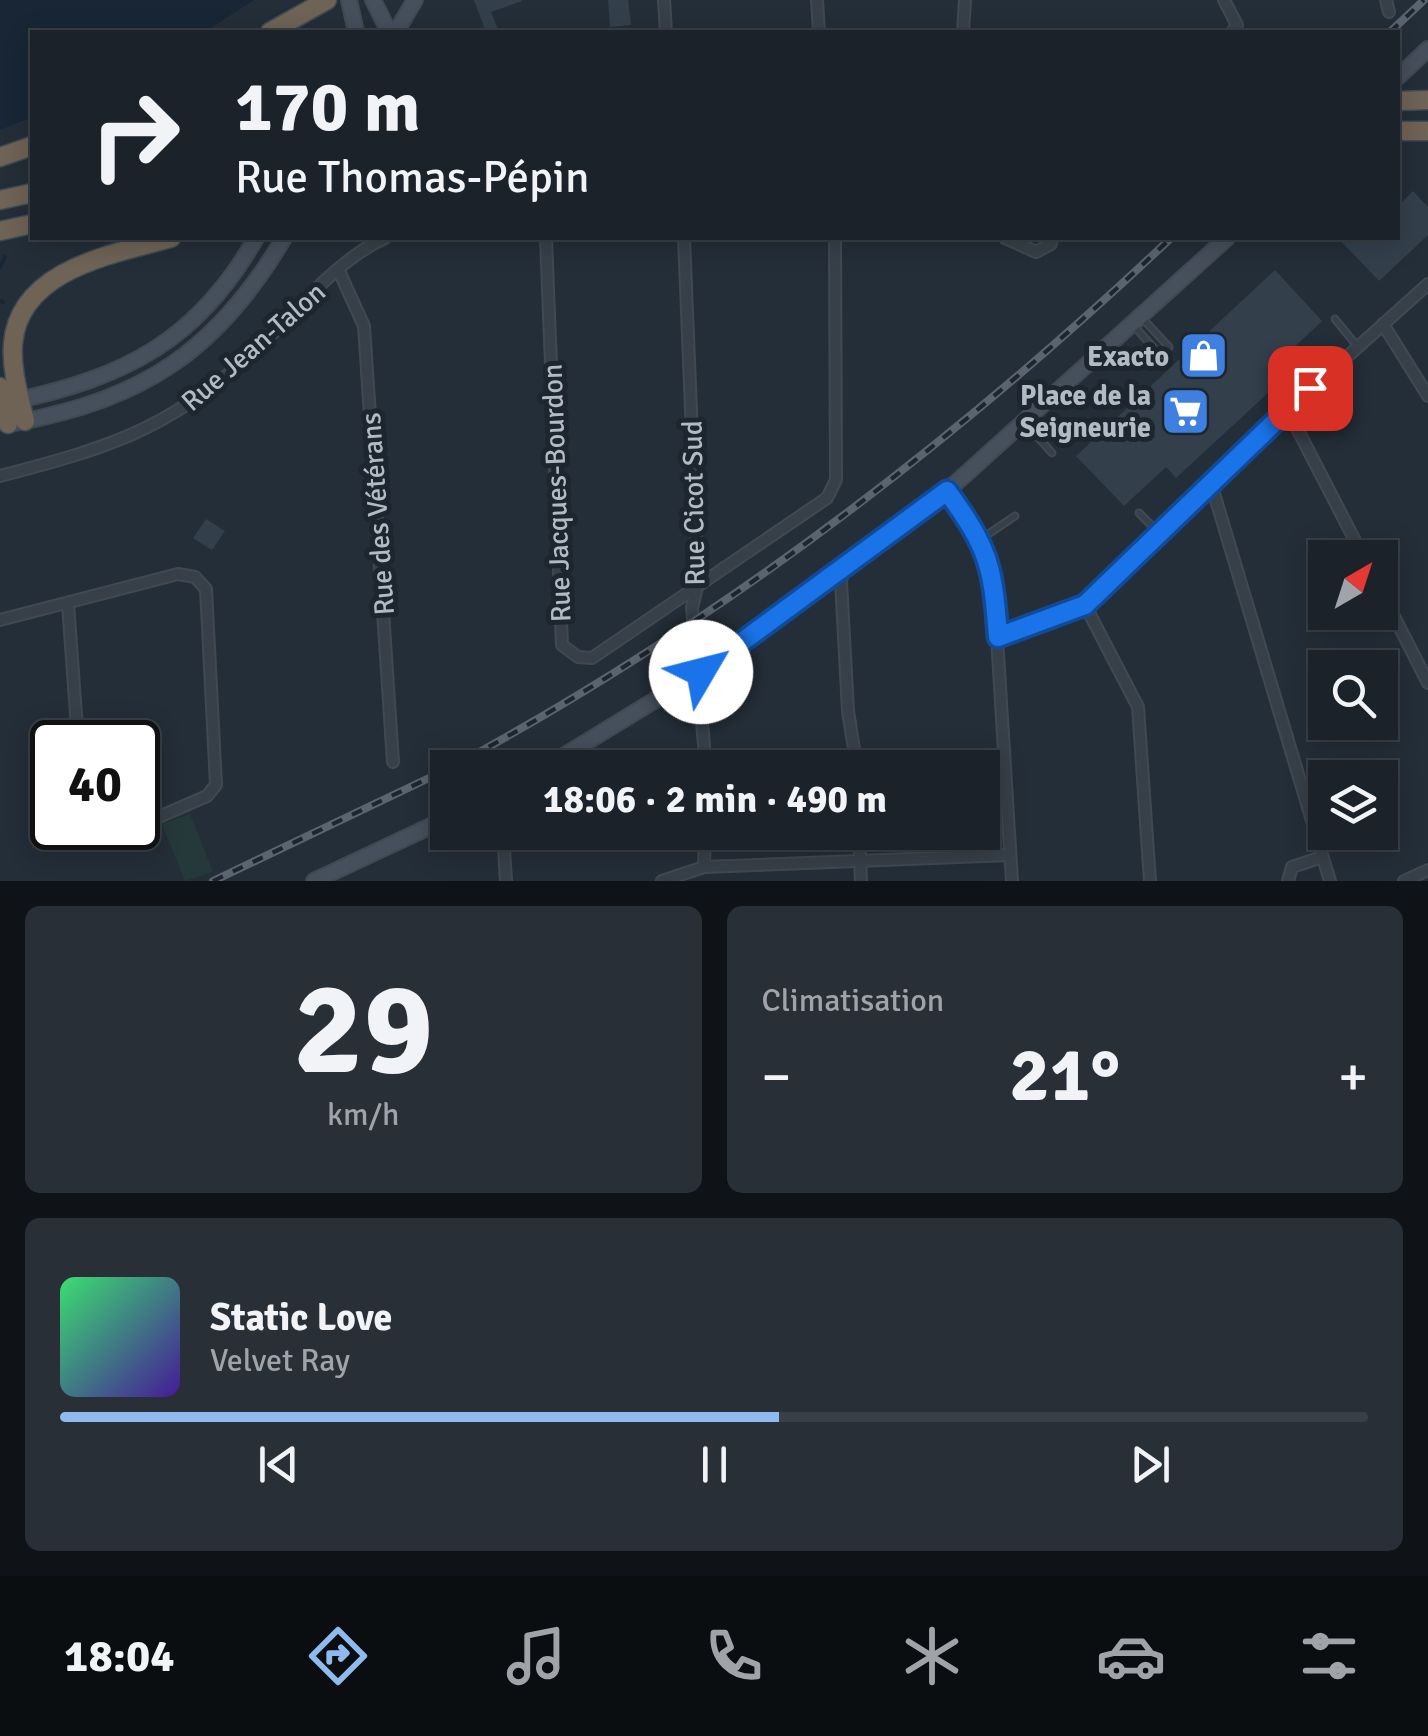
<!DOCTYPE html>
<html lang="fr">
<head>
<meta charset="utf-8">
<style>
  :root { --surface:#1b222a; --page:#282f36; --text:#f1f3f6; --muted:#a0a4a8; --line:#393f47; --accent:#8ebaef }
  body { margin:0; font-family:Signika,sans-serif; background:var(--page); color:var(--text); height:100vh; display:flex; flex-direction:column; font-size:38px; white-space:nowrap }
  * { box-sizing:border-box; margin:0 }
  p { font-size:32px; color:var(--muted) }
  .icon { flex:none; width:55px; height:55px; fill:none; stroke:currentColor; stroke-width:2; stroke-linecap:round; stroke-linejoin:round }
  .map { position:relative; height:881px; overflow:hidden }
  .details { display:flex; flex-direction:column; gap:25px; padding:25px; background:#0f1317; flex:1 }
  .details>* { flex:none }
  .hud { position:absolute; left:30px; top:30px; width:1370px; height:210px; border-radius:0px; box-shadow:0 5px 25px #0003,0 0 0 2px var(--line); background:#1b222a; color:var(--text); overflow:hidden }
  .needle { width:65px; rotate:39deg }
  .controls { position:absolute; left:1308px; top:540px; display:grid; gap:20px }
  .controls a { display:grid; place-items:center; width:90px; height:90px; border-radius:0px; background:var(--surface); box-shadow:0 5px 25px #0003,0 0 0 2px var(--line); font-size:50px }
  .speed { position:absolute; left:30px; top:720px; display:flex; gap:20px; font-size:50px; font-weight:700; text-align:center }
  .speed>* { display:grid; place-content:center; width:130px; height:130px; border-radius:50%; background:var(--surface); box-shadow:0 5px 25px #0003,0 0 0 2px var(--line); line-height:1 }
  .speed .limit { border:5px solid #111; border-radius:15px; background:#fff; color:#111 }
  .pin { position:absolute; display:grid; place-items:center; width:85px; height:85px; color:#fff; margin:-42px; border-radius:20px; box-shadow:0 5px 15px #0006 }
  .me { position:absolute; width:110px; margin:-55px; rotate:53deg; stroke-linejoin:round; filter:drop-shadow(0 0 8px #0008) }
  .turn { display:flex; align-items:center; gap:35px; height:210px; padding:0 40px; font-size:45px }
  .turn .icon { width:130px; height:130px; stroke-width:2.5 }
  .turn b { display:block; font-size:70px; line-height:85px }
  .big { font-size:75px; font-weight:700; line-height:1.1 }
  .details .card { flex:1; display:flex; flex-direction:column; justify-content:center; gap:15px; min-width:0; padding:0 35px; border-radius:15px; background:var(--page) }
  .details .dial { align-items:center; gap:0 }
  .dial b { font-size:130px; line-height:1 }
  .song { display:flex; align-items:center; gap:30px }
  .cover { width:120px; height:120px; border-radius:15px; background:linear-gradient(135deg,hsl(140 70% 55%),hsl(260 70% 35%)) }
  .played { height:10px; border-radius:5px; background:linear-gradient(90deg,var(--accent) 55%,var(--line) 55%) }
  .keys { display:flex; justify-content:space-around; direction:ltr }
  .heat { display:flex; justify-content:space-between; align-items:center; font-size:55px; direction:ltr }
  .details .tiles { flex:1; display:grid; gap:25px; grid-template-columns:1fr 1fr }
  .card:last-child { grid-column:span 2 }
  .trip { position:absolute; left:430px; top:750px; width:570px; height:100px; border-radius:0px; background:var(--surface); box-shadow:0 5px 25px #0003,0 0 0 2px var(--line); font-weight:700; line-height:100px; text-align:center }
  .tabs { display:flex; height:160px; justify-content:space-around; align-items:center; background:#0b0e11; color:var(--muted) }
  .tabs .icon { width:70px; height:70px }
  .tabs .current { color:var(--accent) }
  .tabs b { font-size:45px; color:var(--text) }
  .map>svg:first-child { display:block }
  .green { fill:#26393a }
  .water { fill:#182635 }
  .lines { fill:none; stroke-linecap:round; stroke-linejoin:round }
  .stream { stroke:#182635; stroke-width:4 }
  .building { fill:#33404c }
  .lane-casing { stroke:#404952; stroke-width:9 }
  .street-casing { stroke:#404952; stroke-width:14 }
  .secondary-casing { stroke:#404952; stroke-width:18 }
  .highway-casing { stroke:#424b54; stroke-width:21 }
  .lane { stroke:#374049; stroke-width:5 }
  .street { stroke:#374049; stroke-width:10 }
  .secondary { stroke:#464f5c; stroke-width:14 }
  .highway { stroke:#6e6355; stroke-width:18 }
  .rail-casing { stroke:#5a6470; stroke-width:8 }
  .rail { stroke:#1d252e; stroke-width:4; stroke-dasharray:11; stroke-linecap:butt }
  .route-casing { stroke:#114b97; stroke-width:25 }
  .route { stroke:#1a73e8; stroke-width:18 }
  .labels { text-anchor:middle; stroke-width:10; stroke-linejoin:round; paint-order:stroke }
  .street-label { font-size:28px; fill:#b2bbc5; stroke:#1d252e }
  .poi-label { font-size:28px; font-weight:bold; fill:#b2bbc5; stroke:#1d252e; text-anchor:end }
</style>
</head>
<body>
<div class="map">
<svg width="1428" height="881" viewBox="0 0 1428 881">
  <rect width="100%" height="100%" fill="#242e38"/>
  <!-- green -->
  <path class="green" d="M190,814L213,872L185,881L162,824Z"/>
  <!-- water -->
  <path class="water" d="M0,0H254L205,32H32V117L0,130Z"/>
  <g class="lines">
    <!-- stream -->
    <g class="stream">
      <path d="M0,267L5,257"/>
      <path d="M0,301L3,302"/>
    </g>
  </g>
  <!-- building -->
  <g class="building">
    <path d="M474,0H521L522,1L491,12L499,32H486Z"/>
    <path d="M608,0H628L631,25L610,27Z"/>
    <path d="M1413,191L1428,207V235L1379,281L1338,238H1398V206Z"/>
    <path d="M1275,270L1322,321L1286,355L1297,366L1176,478L1166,467L1124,506L1076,456Z"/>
    <path d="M206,519L225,531L212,550L193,538Z"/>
  </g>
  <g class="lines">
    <defs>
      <g id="lane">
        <path d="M1335,319L1357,346"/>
        <path d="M1144,320L1169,347"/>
        <path d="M1135,327L1160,355"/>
        <path d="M1027,425L1052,453"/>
        <path d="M1139,513L1158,532"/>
        <path d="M984,537L1015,516"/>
      </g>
      <g id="street">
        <path d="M664,0L666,32"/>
        <path d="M817,0L819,32"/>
        <path d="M1224,0L1237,25L1232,32"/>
        <path d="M1386,0L1389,12"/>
        <path d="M963,32L965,0"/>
        <path d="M546,238L562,645L578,657L592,658L827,498L836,480L835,238"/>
        <path d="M684,238L698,583L692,608L706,768"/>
        <path d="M1005,238L1036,252L1051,244L1052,238"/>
        <path d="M339,271L364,326L393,762"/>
        <path d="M1383,324L1428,396"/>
        <path d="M1287,409L1364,558"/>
        <path d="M0,476C103,449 164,432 246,359C290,320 332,262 385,238"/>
        <path d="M1210,480L1330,881"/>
        <path d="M947,491L981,538L993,572L1012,881"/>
        <path d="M846,565L841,581L848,711L857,768"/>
        <path d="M1380,589L1428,683"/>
        <path d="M68,604L78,742"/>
        <path d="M1085,605L1138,707L1150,881"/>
        <path d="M0,620L178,574L195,577L206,589L216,785L207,796L138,826"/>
        <path d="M998,637L1085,605L1210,480L1428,284"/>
        <path d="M92,828L96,833L115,836L134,828"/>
        <path d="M503,832L506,881"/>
        <path d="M859,832L861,881"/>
        <path d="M704,867L705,832"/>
        <path d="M662,881L704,867L1010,855"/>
        <path d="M1288,881L1292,867L1322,857"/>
        <path d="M1404,881L1428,870"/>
      </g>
      <g id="secondary">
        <path d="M349,0L356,32"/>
        <path d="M373,0L389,32"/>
        <path d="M396,32L415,0"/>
        <path d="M1398,77L1428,49"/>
        <path d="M14,401C126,377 198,340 256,238"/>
        <path d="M15,423C144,399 217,351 284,238"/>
        <path d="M544,768L701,672L947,491L1227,238"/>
        <path d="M314,881L448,818"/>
      </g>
      <g id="highway">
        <path d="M270,32L327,0"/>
        <path d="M1398,101L1428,100"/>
        <path d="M1398,131H1428"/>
        <path d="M0,157L32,146"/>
        <path d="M0,200L32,193"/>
        <path d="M0,231L32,224"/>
        <path d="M0,387L8,424"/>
        <path d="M25,421C19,396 11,369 13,344C19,269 114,254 171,238"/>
      </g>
    </defs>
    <!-- lane casing -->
    <use href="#lane" class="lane-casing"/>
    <!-- street casing -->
    <use href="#street" class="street-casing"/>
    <!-- secondary casing -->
    <use href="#secondary" class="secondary-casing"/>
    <!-- highway casing -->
    <use href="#highway" class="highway-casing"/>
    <!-- lane -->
    <use href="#lane" class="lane"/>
    <!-- street -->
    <use href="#street" class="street"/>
    <!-- secondary -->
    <use href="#secondary" class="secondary"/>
    <!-- highway -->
    <use href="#highway" class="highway"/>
    <defs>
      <g id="rail">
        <path d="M1390,32L1424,0"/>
        <path d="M450,768C716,625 952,445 1171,238"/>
        <path d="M213,881L448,769"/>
      </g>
    </defs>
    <!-- rail casing -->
    <use href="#rail" class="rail-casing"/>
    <!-- rail -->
    <use href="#rail" class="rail"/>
  </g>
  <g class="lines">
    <defs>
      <path id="route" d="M701,672L947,491C989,549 993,566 998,637L1085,605L1310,388"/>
    </defs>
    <!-- route casing -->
    <use href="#route" class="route-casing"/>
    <!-- route -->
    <use href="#route" class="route"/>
  </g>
  <!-- icons -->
  <defs>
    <symbol id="shop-square" viewBox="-11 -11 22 22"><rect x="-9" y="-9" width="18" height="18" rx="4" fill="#3f7fe0" stroke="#1d252e"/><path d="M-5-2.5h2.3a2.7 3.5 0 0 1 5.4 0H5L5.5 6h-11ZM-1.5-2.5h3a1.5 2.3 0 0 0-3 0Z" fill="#fff"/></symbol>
    <symbol id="supermarket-square" viewBox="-11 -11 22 22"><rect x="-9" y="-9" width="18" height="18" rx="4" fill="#3f7fe0" stroke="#1d252e"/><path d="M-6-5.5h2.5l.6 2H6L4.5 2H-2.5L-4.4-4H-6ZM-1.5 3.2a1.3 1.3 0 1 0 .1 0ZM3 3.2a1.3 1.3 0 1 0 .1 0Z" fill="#fff"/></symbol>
  </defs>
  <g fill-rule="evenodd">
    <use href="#shop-square" x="1176" y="328" width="55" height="55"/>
    <use href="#supermarket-square" x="1158" y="384" width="55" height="55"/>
  </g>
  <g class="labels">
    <!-- street labels -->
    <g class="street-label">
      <text transform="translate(253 346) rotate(-41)" y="10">Rue Jean-Talon</text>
      <text transform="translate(556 493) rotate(-92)" y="10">Rue Jacques-Bourdon</text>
      <text transform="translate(693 503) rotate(-91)" y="10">Rue Cicot Sud</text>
      <text transform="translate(377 514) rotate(-94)" y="10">Rue des Vétérans</text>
    </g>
    <!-- poi labels -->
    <g class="poi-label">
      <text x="1169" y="366">Exacto</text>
      <text x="1151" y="405">Place de la<tspan x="1151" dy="32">Seigneurie</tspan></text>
    </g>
  </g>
</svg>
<div class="controls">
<a><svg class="needle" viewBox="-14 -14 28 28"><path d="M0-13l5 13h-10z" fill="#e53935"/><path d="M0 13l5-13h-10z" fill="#a0a4a8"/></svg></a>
<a><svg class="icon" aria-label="search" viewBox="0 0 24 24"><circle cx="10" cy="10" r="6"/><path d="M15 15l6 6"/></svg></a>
<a><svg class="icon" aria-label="layers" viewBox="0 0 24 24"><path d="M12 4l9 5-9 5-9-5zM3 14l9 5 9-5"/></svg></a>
</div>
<div class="speed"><div class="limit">40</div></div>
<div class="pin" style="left:1310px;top:388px;background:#d93025"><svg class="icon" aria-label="arrive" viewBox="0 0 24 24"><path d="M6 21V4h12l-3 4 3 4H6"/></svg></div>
<svg class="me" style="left:701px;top:672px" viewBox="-20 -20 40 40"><circle r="19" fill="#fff"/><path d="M0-13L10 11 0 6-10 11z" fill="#1a73e8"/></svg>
<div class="trip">18:06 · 2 min · 490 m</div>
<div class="hud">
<div class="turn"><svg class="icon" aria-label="right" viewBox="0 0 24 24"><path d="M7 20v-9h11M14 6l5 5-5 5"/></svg><div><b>170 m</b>Rue Thomas-Pépin</div></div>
</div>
</div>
<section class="details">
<div class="tiles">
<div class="card dial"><b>29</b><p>km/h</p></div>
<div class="card"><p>Climatisation</p>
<div class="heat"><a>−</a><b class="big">21°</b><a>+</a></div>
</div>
<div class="card">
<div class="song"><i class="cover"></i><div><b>Static Love</b><p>Velvet Ray</p></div></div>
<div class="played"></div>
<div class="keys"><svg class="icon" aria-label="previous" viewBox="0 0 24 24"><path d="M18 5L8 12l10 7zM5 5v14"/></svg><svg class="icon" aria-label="pause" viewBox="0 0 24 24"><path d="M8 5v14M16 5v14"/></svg><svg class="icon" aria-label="next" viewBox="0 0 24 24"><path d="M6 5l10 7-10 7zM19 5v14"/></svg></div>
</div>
</div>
</section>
<nav class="tabs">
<b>18:04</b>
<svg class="icon current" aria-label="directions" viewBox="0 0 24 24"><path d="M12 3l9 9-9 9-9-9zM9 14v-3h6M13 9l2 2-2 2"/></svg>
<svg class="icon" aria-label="music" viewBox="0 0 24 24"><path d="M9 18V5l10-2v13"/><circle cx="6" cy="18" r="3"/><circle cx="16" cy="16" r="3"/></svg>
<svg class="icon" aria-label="phone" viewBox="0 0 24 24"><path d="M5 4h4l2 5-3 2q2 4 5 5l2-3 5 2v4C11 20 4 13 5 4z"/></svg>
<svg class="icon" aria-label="climate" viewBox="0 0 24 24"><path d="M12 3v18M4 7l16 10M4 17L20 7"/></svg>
<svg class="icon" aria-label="car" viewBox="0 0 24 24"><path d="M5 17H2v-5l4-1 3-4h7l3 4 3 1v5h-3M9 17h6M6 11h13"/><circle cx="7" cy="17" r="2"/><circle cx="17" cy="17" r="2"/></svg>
<svg class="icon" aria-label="filters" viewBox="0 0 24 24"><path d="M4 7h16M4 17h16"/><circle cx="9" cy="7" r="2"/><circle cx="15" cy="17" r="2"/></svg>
</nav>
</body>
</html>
